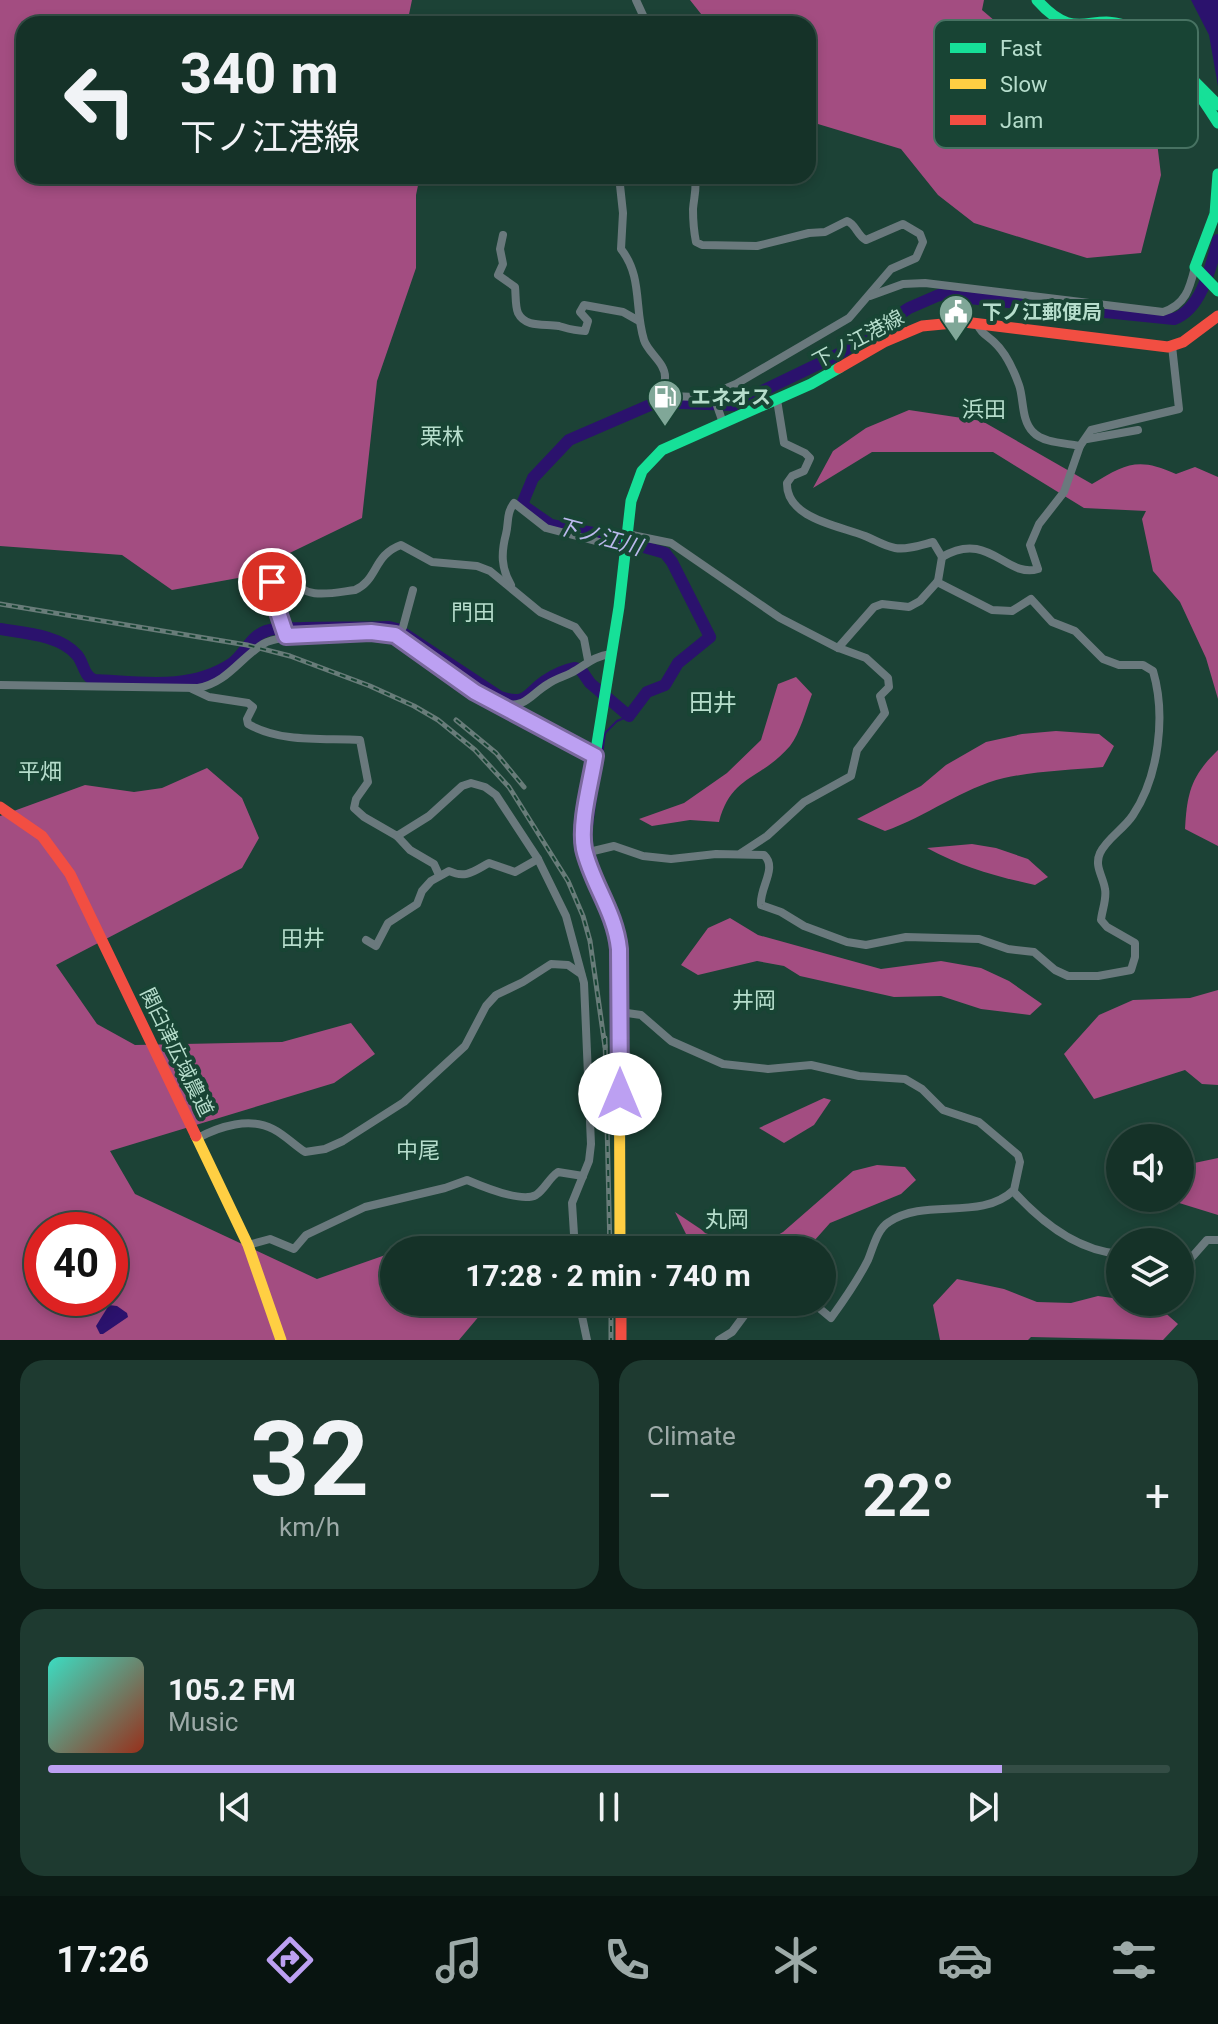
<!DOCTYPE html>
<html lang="en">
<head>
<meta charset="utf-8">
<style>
  :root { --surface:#153228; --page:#1e3a30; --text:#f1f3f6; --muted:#9daaa8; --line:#344d45; --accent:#bca0f2 }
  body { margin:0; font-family:Roboto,"Noto Sans JP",sans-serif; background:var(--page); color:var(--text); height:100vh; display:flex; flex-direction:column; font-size:30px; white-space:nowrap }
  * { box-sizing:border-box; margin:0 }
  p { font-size:26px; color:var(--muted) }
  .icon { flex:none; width:44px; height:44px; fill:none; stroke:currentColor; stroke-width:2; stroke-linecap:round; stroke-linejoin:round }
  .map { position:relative; height:1340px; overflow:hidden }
  .panel { display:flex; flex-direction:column; gap:20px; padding:20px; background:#0c1c16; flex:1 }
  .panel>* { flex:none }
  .guide { position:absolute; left:16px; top:16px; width:800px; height:168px; border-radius:24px; box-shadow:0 4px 12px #0003,0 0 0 2px var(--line); background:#153228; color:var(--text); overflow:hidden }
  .tools { position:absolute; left:1106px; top:1124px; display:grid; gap:16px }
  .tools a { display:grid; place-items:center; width:88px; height:88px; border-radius:50%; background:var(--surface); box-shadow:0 4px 12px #0003,0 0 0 2px var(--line); font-size:40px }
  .speed { position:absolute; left:24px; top:1212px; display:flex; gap:16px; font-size:40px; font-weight:700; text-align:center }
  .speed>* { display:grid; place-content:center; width:104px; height:104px; border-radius:50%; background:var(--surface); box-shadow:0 4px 12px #0003,0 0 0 2px var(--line); line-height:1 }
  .speed .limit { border:12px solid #d22; background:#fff; color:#111 }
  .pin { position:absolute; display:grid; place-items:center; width:68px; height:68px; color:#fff; margin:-34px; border:4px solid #fff; border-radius:50%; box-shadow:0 2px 8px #0007 }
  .me { position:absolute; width:88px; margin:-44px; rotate:0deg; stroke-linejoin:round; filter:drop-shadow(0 0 6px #0008) }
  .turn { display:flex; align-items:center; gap:28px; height:168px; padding:0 32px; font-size:36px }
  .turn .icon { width:104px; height:104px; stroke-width:2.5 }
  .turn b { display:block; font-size:56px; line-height:68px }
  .big { font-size:60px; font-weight:700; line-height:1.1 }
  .panel .widget { flex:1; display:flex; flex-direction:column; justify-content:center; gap:12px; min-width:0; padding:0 28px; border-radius:24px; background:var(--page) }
  .panel .dial { align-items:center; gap:0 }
  .dial b { font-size:104px; line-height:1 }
  .song { display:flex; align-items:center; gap:24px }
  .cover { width:96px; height:96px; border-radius:12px; background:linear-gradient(135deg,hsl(170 70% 55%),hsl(10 70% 35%)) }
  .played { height:8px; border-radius:4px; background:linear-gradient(90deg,var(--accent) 85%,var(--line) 85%) }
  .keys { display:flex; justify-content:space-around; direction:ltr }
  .heat { display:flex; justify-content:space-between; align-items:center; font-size:44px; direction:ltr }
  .panel .tiles { flex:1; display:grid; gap:20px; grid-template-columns:1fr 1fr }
  .widget:last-child { grid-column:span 2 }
  .trip { position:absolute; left:380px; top:1236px; width:456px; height:80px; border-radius:40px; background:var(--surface); box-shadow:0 4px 12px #0003,0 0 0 2px var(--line); font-weight:700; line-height:80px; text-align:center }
  .menu { display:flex; height:128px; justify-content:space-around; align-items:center; background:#081410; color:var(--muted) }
  .menu .icon { width:56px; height:56px }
  .menu .on { color:var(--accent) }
  .menu b { font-size:36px; color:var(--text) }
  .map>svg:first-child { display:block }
  .forest { fill:#a34d81; fill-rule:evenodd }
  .water { fill:#2b126d }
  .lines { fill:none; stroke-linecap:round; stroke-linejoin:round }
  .stream { stroke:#2b126d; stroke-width:2 }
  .river { stroke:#2b126d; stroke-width:12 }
  .street { stroke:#6a797d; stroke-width:8 }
  .fast { stroke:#16e098; stroke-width:11 }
  .slow { stroke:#ffcf43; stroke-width:11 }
  .jam { stroke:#f24e42; stroke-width:11 }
  .rail-casing { stroke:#687c79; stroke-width:5 }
  .rail { stroke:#184434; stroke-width:2; stroke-dasharray:6; stroke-linecap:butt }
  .route-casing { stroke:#7a689d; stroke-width:20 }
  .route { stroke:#bca0f2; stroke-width:14 }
  .labels { text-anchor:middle; stroke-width:8; stroke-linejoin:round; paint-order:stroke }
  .poi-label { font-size:20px; font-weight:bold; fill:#b6ddcc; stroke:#184434; text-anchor:start }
  .street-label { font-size:20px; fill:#b6ddcc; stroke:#184434 }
  .neighbourhood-label { font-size:22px; fill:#b6ddcc; stroke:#184434 }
  .water-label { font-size:22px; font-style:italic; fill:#bbb9ed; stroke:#184434 }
  .quarter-label { font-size:24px; fill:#b6ddcc; stroke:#184434 }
  .key { fill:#184434; stroke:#477262; stroke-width:2 }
  .key-label { font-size:22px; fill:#b6ddcc }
</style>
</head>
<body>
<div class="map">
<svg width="1218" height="1340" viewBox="0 0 1218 1340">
  <rect width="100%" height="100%" fill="#1c4236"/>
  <!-- forest -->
  <g class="forest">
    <path d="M0,0H412L407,24H24V176H420L416,195V268L377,381L362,518L238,578L172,590L122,555L0,546Z"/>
    <path d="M690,0H984L982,10L1015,38L1130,80L1156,134L1161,175L1141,253L1087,258L974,223L938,195L901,149L808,121V24H709Z"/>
    <path d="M909,410L982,421L1092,484C1126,463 1139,457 1176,474L1195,467L1218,477V699L1206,658L1180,602L1153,571L1142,519L1146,511L1084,508L993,452H872L813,488L833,451L866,428Z"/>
    <path d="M796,677L812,694C806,710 800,733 790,746C761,780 731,775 719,822L690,820L652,826L639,819L684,803L727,773L761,740L778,684Z"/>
    <path d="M1056,731L1099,734L1114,746L1103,767C1071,770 1036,771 1004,778C962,788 926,817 885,831L857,819L921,786L946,765L986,742L1022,734Z"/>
    <path d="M1218,750V846L1185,829C1187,793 1191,776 1218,750Z"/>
    <path d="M207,768L242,798L259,838L242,868L56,965L97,1024L135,1045L282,1042L351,1023L375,1054L334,1083L110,1151L135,1194L317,1279L394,1252V1302H491L459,1340H0V816L85,785L134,792L162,788ZM42,1230H110V1298H42Z"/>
    <path d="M972,844L996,848L1028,859L1048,877L1035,885C995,876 964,868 927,848Z"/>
    <path d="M730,918L758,935L881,969L941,961L981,968L1009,981L1042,1004L1030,1015L981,1009L941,996L894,997L800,976L784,966L757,961L698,975L681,965L708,928Z"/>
    <path d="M1218,990V1085L1202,1084L1185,1070L1094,1099L1064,1054L1099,1015L1133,1000L1190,998Z"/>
    <path d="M824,1098L831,1100L814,1125L784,1143L759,1128Z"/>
    <path d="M1218,1158V1215L1163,1198H1180V1166Z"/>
    <path d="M877,1165L905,1167L916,1180L901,1194L830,1223L806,1250H699L688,1238L675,1212L708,1234L752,1250L783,1232L853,1171Z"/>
    <path d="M957,1279L1004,1289L1037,1302L1071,1303L1098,1296L1120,1299V1302L1154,1303L1178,1324L1163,1340L1031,1337L1028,1340H940L933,1305Z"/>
  </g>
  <!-- water -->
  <g class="water">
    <path d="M1191,0H1218V86L1209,35Z"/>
    <path d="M109,1305L117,1306L127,1313L128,1317L103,1334H100L96,1326Z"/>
  </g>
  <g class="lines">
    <!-- stream -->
    <g class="stream">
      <path d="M589,848L605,733L617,721L629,716"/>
      <path d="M592,858L621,925L624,945"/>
      <path d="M625,1015V1076"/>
    </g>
    <!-- river -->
    <path class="river" d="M0,629C24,633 60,635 77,655C84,663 83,675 94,680C140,682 190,691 231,664C244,656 250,636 266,631C278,627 290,629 303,628C331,627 360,628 389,627L397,629L500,697C527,706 526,694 545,681C554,675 565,670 575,668L581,670L590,683L629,716L647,692L665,685L678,663L710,637L672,562L665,553L598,534L551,525L525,507L523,502L533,478L569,440L657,402L733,405L839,354L909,308L939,295L1174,319C1202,309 1211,266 1218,240"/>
    <!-- street -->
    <g class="street">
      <path d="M636,0L647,24"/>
      <path d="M619,176L623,213L621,249C643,277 634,308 644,340C648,353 666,363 665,378C665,382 663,386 663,391L670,396L696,397L715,393L736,384L849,318L891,269L916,258L923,242L920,234L903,224L866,240C857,236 856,224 847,221L825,232L809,233L757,246L702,245L696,242C694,232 693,220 693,209C694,197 697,188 695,176"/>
      <path d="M503,235L500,249L503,264L498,275L515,287C516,295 515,306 518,313C526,329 547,323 559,326C569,329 574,331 585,331L588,321L580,312L584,305L623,312L639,321"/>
      <path d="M870,296L903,284L925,283L1163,312C1186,305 1190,287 1195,267"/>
      <path d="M713,394L723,423"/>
      <path d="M777,400L784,443L805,453L810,458L804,471L792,476L787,483C786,519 841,526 865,536C875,540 884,546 895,548C907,550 921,545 933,542L942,557L938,581L920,601L909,607L882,604L874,607L838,648"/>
      <path d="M1087,439L1138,430"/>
      <path d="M1080,446L1091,430L1179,409L1172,346"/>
      <path d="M627,534L671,543L780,618L836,647L866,658L888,678L889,687L880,696L885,713L857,750L851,776L804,802L767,836L741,853"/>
      <path d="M942,557C989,529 1006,579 1038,569L1030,545L1039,524L1064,492L1080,446C1066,443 1043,443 1033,432C1021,420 1024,399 1019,385C1014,371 1005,352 994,342C986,335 981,333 977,324"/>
      <path d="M511,585C501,568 501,553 506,534C509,522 506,514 514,503L546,528L626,549"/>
      <path d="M286,636L272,590L275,579L290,577C305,601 331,593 355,590C378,580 373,555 401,545L432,562L477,566L490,571L540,612L575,627L584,639L588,660"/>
      <path d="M397,637L403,627L413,590"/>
      <path d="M0,685L198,688C228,682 239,659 263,644C280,633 377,627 395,636C417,646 435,666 455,679"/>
      <path d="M192,689L209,697L248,703L253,707L247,719L248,724C282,743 322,738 360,740L368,782L356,799L354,808L364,817L397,836L429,816L462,786L471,783L485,787L496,795L538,859L566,916L584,983L591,1144L589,1161L572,1203L575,1250"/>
      <path d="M504,704C526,708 531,694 548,684C555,679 563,677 571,673C586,665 593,656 611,654"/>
      <path d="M397,836L410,850L434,864L439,875"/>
      <path d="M585,853L614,846L643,856L671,859L716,854L764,855C778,868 759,888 761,905L781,912L804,926L847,942L866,945L906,937L979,939L1008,949L1034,952L1055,970L1068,976H1098L1131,970L1135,957V943L1107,927L1101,920C1102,910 1107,899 1105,889C1103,876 1094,866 1100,853C1107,838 1124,829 1133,815C1159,776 1166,715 1153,671L1143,665H1119L1103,659L1075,631L1052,622L1031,599L1012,611L992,610L937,582"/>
      <path d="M366,940L376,946L388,923L417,904L422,891L431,881L449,871C466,879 474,871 489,863L515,872L538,859"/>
      <path d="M620,1012L641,1015L671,1041L723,1064L768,1069L811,1065L859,1076L905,1079L922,1089L943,1110L979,1122L1018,1155L1020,1162L1014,1190C980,1222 926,1197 889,1222C877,1229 873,1248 868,1260C858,1280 844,1300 831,1318L819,1308L790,1302"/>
      <path d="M590,1075L620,1062"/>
      <path d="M198,1138C220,1126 250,1117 273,1129C285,1135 294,1145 305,1152L325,1149L343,1141L404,1102L465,1046L486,1006L496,995L523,982L551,964L568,965L581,974"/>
      <path d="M1013,1191C1041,1222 1078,1251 1120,1254"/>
      <path d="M248,1245L270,1239L294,1249L306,1235L365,1207L445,1188L467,1180C481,1186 522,1203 536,1195C545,1189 549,1178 558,1172L583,1176"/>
      <path d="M1180,1257H1192L1207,1240H1218"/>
      <path d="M579,1302L587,1340"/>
      <path d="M719,1340L732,1332L752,1305L775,1302"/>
    </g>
    <!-- fast -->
    <g class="fast">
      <path d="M1037,0C1078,46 1090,9 1132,28C1170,46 1196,89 1218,123"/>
      <path d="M1194,81L1218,105"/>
      <path d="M1218,174L1215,214L1195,267L1218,291"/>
      <path d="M455,679L595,756L619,607L631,501L642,471L662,450L811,384L839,368"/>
    </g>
    <!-- slow -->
    <g class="slow">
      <path d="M595,756C590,785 578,819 584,849C591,884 613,913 619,949L620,1250"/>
      <path d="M196,1136L248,1245L281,1340"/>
    </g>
    <!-- jam -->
    <g class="jam">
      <path d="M839,368L884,342L922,326L964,322L1168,347L1183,342L1218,316"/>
      <path d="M0,807L42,836L70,874L196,1136"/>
      <path d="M621,1302V1340"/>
    </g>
    <defs>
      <g id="rail">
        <path d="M0,604L247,645L290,656L370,686L414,706L438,720L475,750L509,787L568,881L583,916L590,941L605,1047"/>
        <path d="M456,720L496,753L524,787"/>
        <path d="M605,1038L610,1250"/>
        <path d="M611,1302V1340"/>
      </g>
    </defs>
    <!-- rail casing -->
    <use href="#rail" class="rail-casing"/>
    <!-- rail -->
    <use href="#rail" class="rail"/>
  </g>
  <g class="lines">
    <defs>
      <path id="route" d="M272,582L273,597L286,636L371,632L395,635L475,692L595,756C591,782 579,823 584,849C592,884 615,911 619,949L620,1094"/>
    </defs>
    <!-- route casing -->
    <use href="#route" class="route-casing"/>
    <!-- route -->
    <use href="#route" class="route"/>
  </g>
  <!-- icons -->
  <defs>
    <symbol id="civic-pin" viewBox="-11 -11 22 30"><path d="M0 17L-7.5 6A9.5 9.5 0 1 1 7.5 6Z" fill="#80a798" stroke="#184434"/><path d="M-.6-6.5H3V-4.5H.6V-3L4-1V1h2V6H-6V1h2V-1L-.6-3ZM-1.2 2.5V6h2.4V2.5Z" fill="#fff"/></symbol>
    <symbol id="fuel-pin" viewBox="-11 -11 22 30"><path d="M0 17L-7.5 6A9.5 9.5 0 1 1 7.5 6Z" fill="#80a798" stroke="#184434"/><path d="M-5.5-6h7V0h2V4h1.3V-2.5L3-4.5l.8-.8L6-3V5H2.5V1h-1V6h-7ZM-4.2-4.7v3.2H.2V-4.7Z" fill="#fff"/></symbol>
  </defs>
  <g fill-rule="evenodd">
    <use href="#civic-pin" x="936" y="292" width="40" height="54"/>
    <use href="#fuel-pin" x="645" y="377" width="40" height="54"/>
  </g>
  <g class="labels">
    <!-- poi labels -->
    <g class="poi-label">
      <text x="982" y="319">下ノ江郵便局</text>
      <text x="691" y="404">エネオス</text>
    </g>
    <!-- street labels -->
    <g class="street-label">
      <text transform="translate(858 339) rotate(-28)" y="7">下ノ江港線</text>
      <text transform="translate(177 1052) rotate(64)" y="7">関臼津広域農道</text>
    </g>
    <!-- neighbourhood labels -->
    <g class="neighbourhood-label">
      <text x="984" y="417">浜田</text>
      <text x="442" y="444">栗林</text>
      <text x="473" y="620">門田</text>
      <text x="40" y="779">平畑</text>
      <text x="303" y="946">田井</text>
      <text x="754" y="1008">井岡</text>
      <text x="418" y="1158">中尾</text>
      <text x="727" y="1227">丸岡</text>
    </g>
    <!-- water labels -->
    <g class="water-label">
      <text transform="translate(599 536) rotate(15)" y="8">下ノ江川</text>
    </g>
    <!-- quarter labels -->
    <g class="quarter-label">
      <text x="713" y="711">田井</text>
    </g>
  </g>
  <!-- legend -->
  <rect x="934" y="20" width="264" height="128" rx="12" class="key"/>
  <rect x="950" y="43" width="36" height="10" fill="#16e098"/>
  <rect x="950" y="79" width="36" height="10" fill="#ffcf43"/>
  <rect x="950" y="115" width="36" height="10" fill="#f24e42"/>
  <g class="key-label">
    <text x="1000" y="56">Fast</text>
    <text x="1000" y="92">Slow</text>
    <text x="1000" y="128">Jam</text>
  </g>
</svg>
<div class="tools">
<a><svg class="icon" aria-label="sound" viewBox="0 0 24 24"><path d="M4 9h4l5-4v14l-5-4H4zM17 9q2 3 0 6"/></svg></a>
<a><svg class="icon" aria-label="layers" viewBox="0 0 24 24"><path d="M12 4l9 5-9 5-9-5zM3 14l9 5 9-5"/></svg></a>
</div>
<div class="speed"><div class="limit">40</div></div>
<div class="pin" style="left:272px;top:582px;background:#d93025"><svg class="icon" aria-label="arrive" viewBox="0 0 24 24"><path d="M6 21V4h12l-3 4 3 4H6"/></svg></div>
<svg class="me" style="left:620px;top:1094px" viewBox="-20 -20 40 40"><circle r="19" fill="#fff"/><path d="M0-13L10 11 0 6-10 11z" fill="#bca0f2"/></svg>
<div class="trip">17:28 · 2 min · 740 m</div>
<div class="guide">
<div class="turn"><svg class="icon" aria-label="left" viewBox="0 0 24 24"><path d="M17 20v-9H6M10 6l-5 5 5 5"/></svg><div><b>340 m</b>下ノ江港線</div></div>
</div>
</div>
<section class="panel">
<div class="tiles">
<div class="widget dial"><b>32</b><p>km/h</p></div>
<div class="widget"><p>Climate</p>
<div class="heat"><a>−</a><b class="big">22°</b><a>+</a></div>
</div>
<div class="widget">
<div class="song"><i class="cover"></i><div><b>105.2 FM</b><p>Music</p></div></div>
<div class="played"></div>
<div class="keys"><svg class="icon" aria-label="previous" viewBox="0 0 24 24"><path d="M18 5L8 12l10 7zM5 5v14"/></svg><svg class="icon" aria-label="pause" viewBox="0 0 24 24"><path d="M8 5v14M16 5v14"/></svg><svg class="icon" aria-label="next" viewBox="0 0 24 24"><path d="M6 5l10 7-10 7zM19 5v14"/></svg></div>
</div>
</div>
</section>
<nav class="menu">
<b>17:26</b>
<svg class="icon on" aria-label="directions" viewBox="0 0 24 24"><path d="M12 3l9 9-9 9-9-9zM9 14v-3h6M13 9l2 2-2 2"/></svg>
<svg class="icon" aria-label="music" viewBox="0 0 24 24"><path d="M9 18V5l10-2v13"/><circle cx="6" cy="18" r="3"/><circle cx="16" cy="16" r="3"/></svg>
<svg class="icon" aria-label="phone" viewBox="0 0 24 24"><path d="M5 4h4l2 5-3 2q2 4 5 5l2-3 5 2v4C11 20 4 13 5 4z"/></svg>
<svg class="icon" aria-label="climate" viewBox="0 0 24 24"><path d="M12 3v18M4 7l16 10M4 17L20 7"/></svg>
<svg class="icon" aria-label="car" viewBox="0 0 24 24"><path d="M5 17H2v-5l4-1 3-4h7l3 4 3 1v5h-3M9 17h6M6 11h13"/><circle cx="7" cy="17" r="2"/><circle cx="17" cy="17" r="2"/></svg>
<svg class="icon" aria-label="filters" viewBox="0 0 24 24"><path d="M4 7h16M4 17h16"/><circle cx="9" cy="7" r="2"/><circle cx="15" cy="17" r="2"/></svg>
</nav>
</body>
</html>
